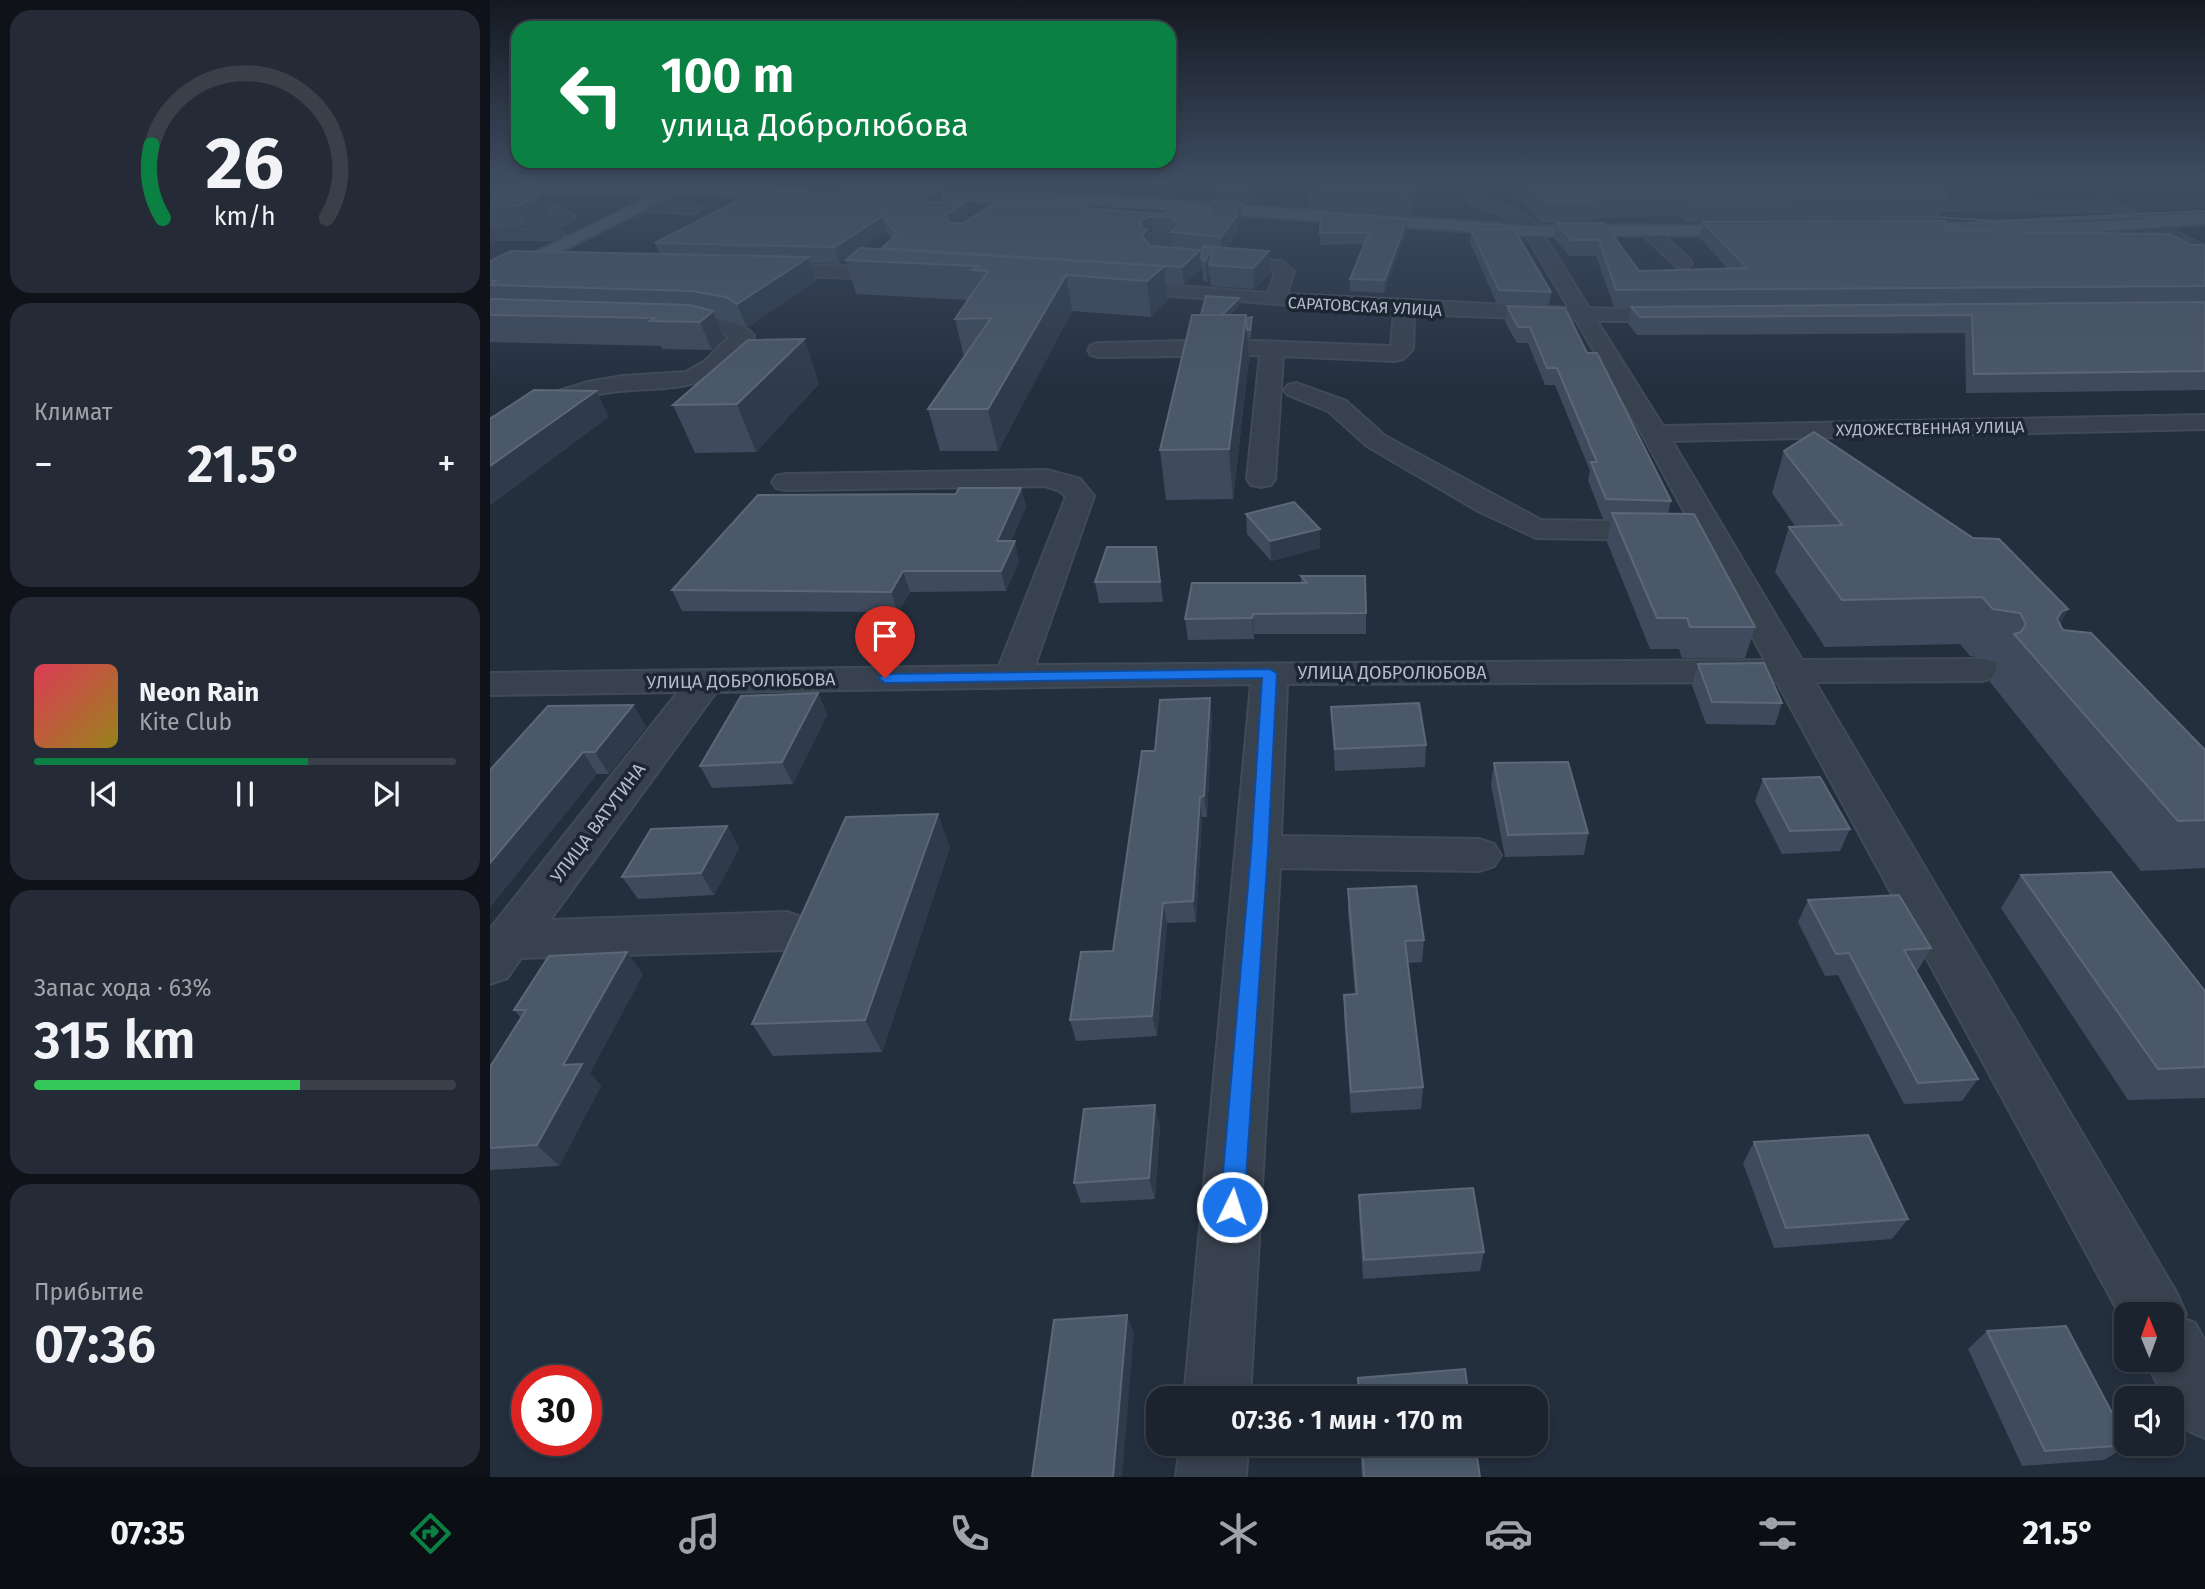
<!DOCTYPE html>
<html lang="ru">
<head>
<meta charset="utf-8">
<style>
  :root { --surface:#1b232e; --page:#242b36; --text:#f1f3f6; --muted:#a0a4aa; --line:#39404a; --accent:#0b8043 }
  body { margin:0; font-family:"Fira Sans",sans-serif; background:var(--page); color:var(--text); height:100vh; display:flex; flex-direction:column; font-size:26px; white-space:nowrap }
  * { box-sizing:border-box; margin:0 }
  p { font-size:23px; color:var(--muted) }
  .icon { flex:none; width:38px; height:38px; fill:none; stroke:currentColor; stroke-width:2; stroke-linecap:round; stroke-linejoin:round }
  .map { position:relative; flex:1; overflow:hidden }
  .details { display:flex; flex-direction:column; gap:10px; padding:10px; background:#0f1319; width:490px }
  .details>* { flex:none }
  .top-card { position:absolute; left:21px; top:21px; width:665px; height:147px; border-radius:21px; box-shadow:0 4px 10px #0003,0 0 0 2px var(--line); background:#0b8043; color:#fff; overflow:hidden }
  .needle { width:46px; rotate:359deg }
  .tools { position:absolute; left:1624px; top:1302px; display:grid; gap:14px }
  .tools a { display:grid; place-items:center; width:70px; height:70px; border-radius:14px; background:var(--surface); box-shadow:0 4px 10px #0003,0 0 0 2px var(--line); font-size:35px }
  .speed { position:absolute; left:21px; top:1365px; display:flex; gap:14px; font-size:35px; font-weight:700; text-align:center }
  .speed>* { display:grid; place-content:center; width:91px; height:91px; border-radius:50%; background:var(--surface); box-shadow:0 4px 10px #0003,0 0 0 2px var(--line); line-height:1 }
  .speed .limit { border:10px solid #d22; background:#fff; color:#111 }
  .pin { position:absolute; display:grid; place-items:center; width:60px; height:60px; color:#fff; margin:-72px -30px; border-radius:50% 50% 50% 0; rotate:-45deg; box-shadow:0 0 7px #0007 }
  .pin .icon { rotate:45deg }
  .me { position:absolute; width:77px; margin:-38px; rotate:4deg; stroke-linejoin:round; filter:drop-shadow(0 0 5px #0008) }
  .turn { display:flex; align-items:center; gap:24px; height:147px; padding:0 35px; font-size:32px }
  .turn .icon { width:91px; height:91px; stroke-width:2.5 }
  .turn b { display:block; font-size:49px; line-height:60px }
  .big { font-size:52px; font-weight:600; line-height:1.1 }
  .details .widget { flex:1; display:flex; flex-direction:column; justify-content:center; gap:10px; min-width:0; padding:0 24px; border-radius:21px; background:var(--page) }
  .details .dial { align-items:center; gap:0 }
  .dial svg { height:182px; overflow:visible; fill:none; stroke:var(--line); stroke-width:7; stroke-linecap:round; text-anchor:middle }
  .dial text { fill:var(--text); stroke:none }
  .song { display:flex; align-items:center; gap:21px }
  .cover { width:84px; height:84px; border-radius:10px; background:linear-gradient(135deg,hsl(350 70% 55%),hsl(50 70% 35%)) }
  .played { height:7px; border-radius:4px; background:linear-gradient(90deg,var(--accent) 65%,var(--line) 65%) }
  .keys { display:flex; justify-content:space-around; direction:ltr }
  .heat { display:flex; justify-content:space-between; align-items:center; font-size:38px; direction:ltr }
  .charge { height:10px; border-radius:5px; background:linear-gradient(90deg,#34c759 63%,var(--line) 0) }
  .trip { position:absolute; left:656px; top:1386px; width:402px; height:70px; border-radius:21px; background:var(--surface); box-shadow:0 4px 10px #0003,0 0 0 2px var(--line); font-weight:600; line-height:70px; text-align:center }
  .dock { display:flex; height:112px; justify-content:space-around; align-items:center; background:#0b0e12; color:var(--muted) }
  .dock .icon { width:49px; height:49px }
  .dock .on { color:var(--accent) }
  .dock b { font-size:32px; color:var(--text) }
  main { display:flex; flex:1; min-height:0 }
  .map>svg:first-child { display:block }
  .green { fill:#263c3f }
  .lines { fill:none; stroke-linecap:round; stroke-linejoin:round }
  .minor-casing { stroke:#414a57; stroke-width:4 }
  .major-casing { stroke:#414a57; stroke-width:4 }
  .minor { fill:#38414e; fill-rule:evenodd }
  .major { fill:#56606e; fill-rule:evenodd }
  .tram { stroke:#5a6575; stroke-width:2 }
  .wall { fill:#3f4b5c; fill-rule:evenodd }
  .shaded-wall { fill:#2f3b4b }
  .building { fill:#4b5868; stroke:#5c6777; stroke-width:2 }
  .route { fill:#1a73e8; stroke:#114b97; stroke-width:2 }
  .labels { text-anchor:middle; stroke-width:7; stroke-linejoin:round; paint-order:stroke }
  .far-street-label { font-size:16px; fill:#b4bcc9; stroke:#1d2633 }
  .street-label { font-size:18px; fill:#b4bcc9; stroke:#1d2633 }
</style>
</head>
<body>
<main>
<section class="details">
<div class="widget dial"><svg viewBox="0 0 100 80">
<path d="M14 69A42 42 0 1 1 86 69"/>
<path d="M14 69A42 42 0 0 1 9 37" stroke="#0b8043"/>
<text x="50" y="56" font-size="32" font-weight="700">26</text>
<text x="50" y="72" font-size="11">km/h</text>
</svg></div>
<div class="widget"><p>Климат</p>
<div class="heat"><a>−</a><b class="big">21.5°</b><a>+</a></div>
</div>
<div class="widget">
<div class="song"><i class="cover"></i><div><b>Neon Rain</b><p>Kite Club</p></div></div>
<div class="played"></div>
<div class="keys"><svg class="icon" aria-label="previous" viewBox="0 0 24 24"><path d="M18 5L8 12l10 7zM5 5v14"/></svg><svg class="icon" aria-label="pause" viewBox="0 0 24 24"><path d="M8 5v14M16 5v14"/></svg><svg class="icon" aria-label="next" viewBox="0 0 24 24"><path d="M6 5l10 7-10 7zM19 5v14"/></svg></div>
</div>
<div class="widget"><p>Запас хода · 63%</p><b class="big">315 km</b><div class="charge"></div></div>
<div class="widget"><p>Прибытие</p><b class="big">07:36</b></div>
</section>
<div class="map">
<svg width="1715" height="1477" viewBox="0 0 1715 1477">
  <rect width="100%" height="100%" fill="#242f3e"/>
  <!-- green -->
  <path class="green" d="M0,180H612L597,196L0,183Z"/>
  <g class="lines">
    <defs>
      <g id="minor">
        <path d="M970,180H984L992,197L1025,210L1046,223L1099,308L1198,311L1201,315L1198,319L1191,321H1107L1173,426L1715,415V429L1182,441L1312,660L1491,659L1504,662L1509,670L1504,678L1491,681L1325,682L1686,1292L1696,1314L1694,1319L1705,1323L1715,1341V1438C1694,1430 1682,1423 1682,1398H1675L1655,1360H1682V1314H1636V1326L1287,682L797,684L791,836L989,839L1004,844L1011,855L1004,866L989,871L790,868L760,1398H694L761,684L226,692L60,920L297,912L314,918L320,931L314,944L297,950L31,958L17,978L0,984V929L188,692L0,695V673L509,666L576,497L570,491L555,486L296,490L286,488L282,482L286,476L296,474L557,470L590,479L604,496L545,665L1275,660L1152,434L1086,320L924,314L923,349L913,359L905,361L793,356L785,479L781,485L771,487L761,485L757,479L770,355L609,357L601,355L598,350L601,345L609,343L741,340L901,346L904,313L619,291L616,287L619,283L626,281L778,293L785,273L781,270L662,260L657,252L664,244L656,243L653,239L662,234L684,237L687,241L677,251L791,261L804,271L797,294L1079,308L1033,230L1013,216L981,203Z"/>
        <path d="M1403,194L1459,200L1608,201L1615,198L1715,246V258L1618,211L1459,210L1398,202L1395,199L1398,196Z"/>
        <path d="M0,198L62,203L85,217L64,230L71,231L74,235L71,239H0V229H38L65,217L58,212L0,208Z"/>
        <path d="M149,203H204L212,208L204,213L143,211L141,208L143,205Z"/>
        <path d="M1159,226L1165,227L1199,259L1202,263L1199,267H1187L1153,235L1151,231L1153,227Z"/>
        <path d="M273,264L412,268L421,274L412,280L266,274L264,270Z"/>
        <path d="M177,317C201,319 248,314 264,336C213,410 162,377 89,399C72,404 55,411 39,419C26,425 14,433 0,437V419L56,395L98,382L133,376L196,372L215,361L239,337L233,334L170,327L167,323L170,319Z"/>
        <path d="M806,383L856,401L895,436L1051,520L1173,522L1183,525L1188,531L1183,537L1173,540L1046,538L988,511L877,446L838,411L798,395L794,390L798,385Z"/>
        <path d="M690,1444H758L756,1477H686Z"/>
      </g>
      <g id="major">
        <path d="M0,183L314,188L322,193L314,198L184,195L0,287V274L163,195L0,193Z"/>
        <path d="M399,190L604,195L1042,226L1262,225L1270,230L1262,235L1042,236L604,205L394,198L391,195Z"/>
        <path d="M1715,214V224L1603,232L1402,234L1394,229L1402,224L1603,222Z"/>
      </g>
    </defs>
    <!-- minor casing -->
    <use href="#minor" class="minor-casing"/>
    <!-- major casing -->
    <use href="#major" class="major-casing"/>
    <!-- minor -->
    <use href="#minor" class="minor"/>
    <!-- major -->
    <use href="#major" class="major"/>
    <!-- tram -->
    <g class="tram">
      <path d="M1430,216L1507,221L1715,211"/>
      <path d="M1435,225L1715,214"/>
    </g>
  </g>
  <!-- wall -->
  <g class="wall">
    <path d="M379,180H484L472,190L382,188Z"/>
    <path d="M725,180H772L760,203H751L752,218L748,225V231L736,248L780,273L764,289L721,286L720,276L717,282L713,281L712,267L694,284L676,283L678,300L661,317L582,311L508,451H450L438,409L474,357L465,319L478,300L366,294L356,260L360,256L350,264L321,263L326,280L257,328L245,321L226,318L234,338L222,350L172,349L171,346L0,342V261L170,254L165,243L349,191L450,189L453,203H475L479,219L472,223L596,208L674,214L720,213L725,201L724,188ZM662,231L681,234L683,248L660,246L657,234ZM396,232L402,239L392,248V249L372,248Z"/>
    <path d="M795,180H935L922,215L819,208L818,190L796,193Z"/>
    <path d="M1014,180H1455L1452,190L1457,199L1449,220L1195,222L1189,216L1107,217L1106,219H1102V223H1051Z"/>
    <path d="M1482,180H1715V183L1491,185Z"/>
    <path d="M0,195L59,216L37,226L0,227Z"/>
    <path d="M917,219V230L894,293L860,291V279L874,244L830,245V233Z"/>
    <path d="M1213,222L1455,231L1715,245V390L1476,393L1475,333L1147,335L1138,324L1141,307H1124L1106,256H1079L1064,238L1066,223H1114L1149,271L1238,269L1209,237Z"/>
    <path d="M981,230L1061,292L1059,306L1007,304L980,243Z"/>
    <path d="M749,298V306L740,315L756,318L762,325L761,338H757L759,358L743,499L676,500L670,450L711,315Z"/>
    <path d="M1017,306L1097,353L1181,501L1178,514L1265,627L1255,658H1192L1189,649H1160L1117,542L1121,519H1113L1098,480L1100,471L1065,385H1055L1038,343H1027L1015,322Z"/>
    <path d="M314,339L329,384L266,452L205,453L183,405Z"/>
    <path d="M1294,451L1578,609L1570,624L1573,630L1715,750V868L1651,871L1500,682L1508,665L1506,661L1480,656L1470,644L1335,647L1285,572L1299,527L1305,526L1282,493Z"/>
    <path d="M531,488L536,507L521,541L529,561L516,591L420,592L408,612L192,611L182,590L466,494Z"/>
    <path d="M756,514L830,548L781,561L757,534Z"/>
    <path d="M666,547L673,602L609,603L605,582Z"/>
    <path d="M811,576L876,613V634H764V639L698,640L695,619L811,583Z"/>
    <path d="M1208,664L1292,703L1285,725L1216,724L1202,685Z"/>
    <path d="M328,693L337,715L303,784L222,788L210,766Z"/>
    <path d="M143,705L156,727L119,774H107L0,907V770Z"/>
    <path d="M841,707L936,745L935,767L845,771L842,728Z"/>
    <path d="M722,718L717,817H712L706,922L677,923L667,1036L586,1041L580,1020L623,951L665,751Z"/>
    <path d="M1004,763L1098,833L1094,855L1015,857L1001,785Z"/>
    <path d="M1273,779L1360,829L1350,851L1292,854L1265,801Z"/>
    <path d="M237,826L249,848L224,895L148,899L132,877Z"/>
    <path d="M460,847L392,1052L283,1056L262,1024Z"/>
    <path d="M1531,875L1715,991V1098L1638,1100L1511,908Z"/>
    <path d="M858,889L934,940L932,962L918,963L933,1087L931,1109L861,1113L854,1017V995H865L858,911Z"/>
    <path d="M1318,900L1441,948L1428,970L1425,971L1488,1079L1472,1101L1414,1104L1348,975L1335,976L1308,922Z"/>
    <path d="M153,974L100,1073L111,1086L69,1166L0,1170V1067L31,1018L24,1010Z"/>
    <path d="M670,1126L665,1199L591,1203L584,1183Z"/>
    <path d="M1264,1142L1418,1219L1402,1239L1284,1248L1253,1163Z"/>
    <path d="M869,1195L994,1252L990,1271L873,1279L869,1215Z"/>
    <path d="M1497,1331L1639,1445L1614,1460L1532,1466L1478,1349Z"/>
    <path d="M870,1444H985L990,1477H872Z"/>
  </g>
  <!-- shaded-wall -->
  <g class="shaded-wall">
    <path d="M470,180H484L472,190Z"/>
    <path d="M765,180H772L760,203L759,191Z"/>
    <path d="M795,180H818V190L796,193Z"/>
    <path d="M928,180H935L922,215L923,193Z"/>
    <path d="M450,189L453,204L433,202Z"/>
    <path d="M49,196L59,216L37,226L28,206Z"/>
    <path d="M475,203L479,219L460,231L456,215Z"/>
    <path d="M751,203L752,218L748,225V231L732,253L731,237Z"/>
    <path d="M392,216L396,232L350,264L345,247Z"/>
    <path d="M661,216L662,231L657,234L659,246L654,252L650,221Z"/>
    <path d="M917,219V230L894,293L895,280Z"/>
    <path d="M0,228L7,242L0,245Z"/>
    <path d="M723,247L724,265H719L720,276L717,282L715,261Z"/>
    <path d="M710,250L712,267L694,284L692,267Z"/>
    <path d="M779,251L780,273L764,289L763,268Z"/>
    <path d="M319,257L326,280L257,328L247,304Z"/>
    <path d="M674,266L678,300L661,317L657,281Z"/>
    <path d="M576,275L582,311L508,451L498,409Z"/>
    <path d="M749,298V306L730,325V318Z"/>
    <path d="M223,311L234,338L222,350L210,322Z"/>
    <path d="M756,315L759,358L743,499L739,449Z"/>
    <path d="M314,339L329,384L266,452L247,404Z"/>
    <path d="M106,391L119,417L1,505L0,503V466Z"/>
    <path d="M531,488L536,507L512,561L507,541Z"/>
    <path d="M830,529V548L781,561L780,541Z"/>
    <path d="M525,541L529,561L516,591L511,571Z"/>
    <path d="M413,571L420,592L408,612L401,592Z"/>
    <path d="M1578,609L1552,657L1546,659L1572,611Z"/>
    <path d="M763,614L764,634V639L762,618Z"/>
    <path d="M328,693L337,715L303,784L292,762Z"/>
    <path d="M720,698L722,718L717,817L714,796Z"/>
    <path d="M143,705L156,727L119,774L105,752Z"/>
    <path d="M93,752L107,774L0,907V863Z"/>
    <path d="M710,797L712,817L706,922L703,901Z"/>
    <path d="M448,814L460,847L392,1052L375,1020Z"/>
    <path d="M237,826L249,848L224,895L211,873Z"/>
    <path d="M673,903L677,923L667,1036L662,1016Z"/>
    <path d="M137,952L153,974L100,1073L111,1086L69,1166L47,1145L73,1065Z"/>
    <path d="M665,1105L670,1126L665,1199L659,1178Z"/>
    <path d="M637,1315L644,1333L632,1477H623Z"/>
  </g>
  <!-- building -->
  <g class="building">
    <path d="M725,180H765L759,191L724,188Z"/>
    <path d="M818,180H928L923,193L819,186Z"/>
    <path d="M1035,180H1357L1457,190V199L1200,200L1194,194L1108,195L1110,197H1102L1105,201H1054Z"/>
    <path d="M355,187L450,189L433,202L475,203L456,215L459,223H473L503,204L576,206L583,202L596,208L674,214L682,210L720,213L722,201L751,203L744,215H747L731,237L681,232L688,225L683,218L661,216L650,221L652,228L657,230L652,235L660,246L710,250L692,267L392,248L407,234L392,216L345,247L165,243L266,191H349Z"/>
    <path d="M0,195L49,196L28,206H0Z"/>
    <path d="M831,213L917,219L895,280L860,279L879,233H830Z"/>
    <path d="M1455,221V231L1680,234L1701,245H1715V286L1126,290L1109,240H1081L1066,223H1114L1149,271L1257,268L1213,222Z"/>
    <path d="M1024,229L1061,292L1009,290L981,230Z"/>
    <path d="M713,246L723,247L715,261L711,259Z"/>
    <path d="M724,247L779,251L763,268L719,265Z"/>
    <path d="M370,248L674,266L657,281L576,275L498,409H438L501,318L465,319L498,271L481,270L488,266L356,260Z"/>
    <path d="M21,251L319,257L247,304L236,297L201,291L0,285L6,281H0V261Z"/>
    <path d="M716,296L749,298L732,315H711Z"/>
    <path d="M0,299L200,305L223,311L210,322L160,321L165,318L0,315Z"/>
    <path d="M1715,302V371L1484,374L1482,315L1150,317L1141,307Z"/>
    <path d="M1017,306L1075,308L1097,353H1107L1181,501L1116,499L1101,462H1107L1067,368H1057L1040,327H1028Z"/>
    <path d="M702,315H756L739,449L670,450Z"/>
    <path d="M762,317L760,330H757L756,318Z"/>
    <path d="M314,339L247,404L183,405L258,340Z"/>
    <path d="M44,390L106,391L0,466V419Z"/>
    <path d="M1324,432L1483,538L1509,539L1578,609L1572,611L1567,619L1573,630L1601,633L1715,750V820L1688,821L1524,634L1531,632L1536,624L1530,613L1503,609L1492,597L1352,600L1299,527L1352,525L1294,451Z"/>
    <path d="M469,488H531L507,541H525L511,571H413L401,592L182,590L268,495L466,494Z"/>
    <path d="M804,502L830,529L780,541L756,514Z"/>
    <path d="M1122,513L1204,514L1265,627H1200L1197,618H1167Z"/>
    <path d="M617,547H666L670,582H605Z"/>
    <path d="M811,576H875L876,613L763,614L762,618L695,619L702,583H817Z"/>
    <path d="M1274,663L1292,703L1222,702L1208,664Z"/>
    <path d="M328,693L292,762L210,766L251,696Z"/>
    <path d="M720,698L714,796L710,797L703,901L673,903L662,1016L580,1020L591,952L623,951L652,751H665L670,700Z"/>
    <path d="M929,703L936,745L845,749L841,707Z"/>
    <path d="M143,705L105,752H93L0,863V770L58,706Z"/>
    <path d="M1078,762L1098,833L1018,835L1004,763Z"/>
    <path d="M1330,777L1360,829L1300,831L1273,779Z"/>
    <path d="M448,814L375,1020L262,1024L356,817Z"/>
    <path d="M237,826L211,873L132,877L161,829Z"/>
    <path d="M1621,872L1715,991V1067L1668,1069L1531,875Z"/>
    <path d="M926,886L934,940L915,941L933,1087L861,1092L854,995L867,994L858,889Z"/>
    <path d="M1409,895L1441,948L1414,950L1488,1079L1428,1083L1359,953L1346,954L1318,900Z"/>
    <path d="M137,952L73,1065L92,1064L47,1145L0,1148V1067L36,1010H24L59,956Z"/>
    <path d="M665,1105L659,1178L584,1183L594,1109Z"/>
    <path d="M1378,1135L1418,1219L1296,1228L1264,1142Z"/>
    <path d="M983,1188L994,1252L874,1260L869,1195Z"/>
    <path d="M637,1315L623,1477H542L564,1320Z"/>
    <path d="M1576,1326L1636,1439V1444L1639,1445L1555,1451L1497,1331Z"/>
    <path d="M975,1369L979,1398H869L868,1378Z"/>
    <path d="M872,1444H985L990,1477H874Z"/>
  </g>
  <!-- sky -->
  <linearGradient id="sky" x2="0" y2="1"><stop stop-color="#141a22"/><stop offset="0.47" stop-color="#3f4d63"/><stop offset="1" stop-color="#3f4d63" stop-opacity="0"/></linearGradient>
  <rect width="1715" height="387" fill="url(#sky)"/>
  <!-- route -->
  <path class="route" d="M780,669L787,673L778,852L754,1207L751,1216L742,1219L733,1216L730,1207L761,852L772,678L395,683L388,678L395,674Z"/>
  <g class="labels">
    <!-- far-street labels -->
    <g class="far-street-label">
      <text transform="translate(875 306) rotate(3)" y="6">САРАТОВСКАЯ УЛИЦА</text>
      <text transform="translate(1440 428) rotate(-1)" y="6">ХУДОЖЕСТВЕННАЯ УЛИЦА</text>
    </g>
    <!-- street labels -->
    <g class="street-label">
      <text x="902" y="679">УЛИЦА ДОБРОЛЮБОВА</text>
      <text transform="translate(251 681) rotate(-1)" y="6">УЛИЦА ДОБРОЛЮБОВА</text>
      <text transform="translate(108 823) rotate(-53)" y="6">УЛИЦА ВАТУТИНА</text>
    </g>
  </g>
</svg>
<div class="tools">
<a><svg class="needle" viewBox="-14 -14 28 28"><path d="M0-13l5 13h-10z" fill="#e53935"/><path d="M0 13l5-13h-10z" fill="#a0a4aa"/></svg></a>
<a><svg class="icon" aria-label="sound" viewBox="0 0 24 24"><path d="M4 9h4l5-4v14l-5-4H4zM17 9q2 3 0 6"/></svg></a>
</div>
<div class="speed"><div class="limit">30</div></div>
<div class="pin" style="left:395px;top:678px;background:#d93025"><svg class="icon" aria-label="arrive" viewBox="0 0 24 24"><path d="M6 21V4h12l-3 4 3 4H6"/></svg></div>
<svg class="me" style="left:742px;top:1207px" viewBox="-20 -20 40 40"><circle r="17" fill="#1a73e8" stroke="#fff" stroke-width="3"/><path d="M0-11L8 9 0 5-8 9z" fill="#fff"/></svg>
<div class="trip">07:36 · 1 мин · 170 m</div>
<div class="top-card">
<div class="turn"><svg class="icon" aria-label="left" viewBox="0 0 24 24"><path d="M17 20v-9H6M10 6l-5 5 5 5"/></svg><div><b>100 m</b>улица Добролюбова</div></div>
</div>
</div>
</main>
<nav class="dock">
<b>07:35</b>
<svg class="icon on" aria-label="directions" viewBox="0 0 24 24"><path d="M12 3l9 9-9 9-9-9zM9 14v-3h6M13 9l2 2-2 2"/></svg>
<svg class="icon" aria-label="music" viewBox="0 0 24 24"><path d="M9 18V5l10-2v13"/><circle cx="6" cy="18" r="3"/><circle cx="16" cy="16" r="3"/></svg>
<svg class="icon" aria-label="phone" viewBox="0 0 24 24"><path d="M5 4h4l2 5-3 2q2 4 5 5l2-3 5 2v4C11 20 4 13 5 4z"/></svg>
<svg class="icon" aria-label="climate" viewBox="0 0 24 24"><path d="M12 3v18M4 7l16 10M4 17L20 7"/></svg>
<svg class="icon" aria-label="car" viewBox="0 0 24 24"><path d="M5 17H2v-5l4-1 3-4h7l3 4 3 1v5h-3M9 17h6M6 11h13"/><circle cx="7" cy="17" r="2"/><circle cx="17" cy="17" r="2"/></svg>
<svg class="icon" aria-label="filters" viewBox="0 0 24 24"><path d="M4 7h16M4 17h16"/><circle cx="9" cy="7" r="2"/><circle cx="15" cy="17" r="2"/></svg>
<b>21.5°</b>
</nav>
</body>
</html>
